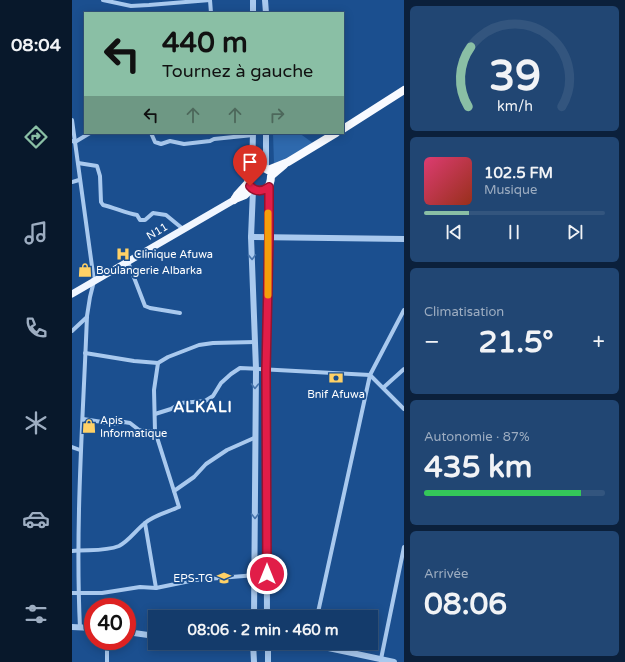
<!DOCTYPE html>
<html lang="fr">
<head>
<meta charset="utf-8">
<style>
  :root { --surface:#143b6b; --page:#214673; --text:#f1f3f6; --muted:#9dadc1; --line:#33557e; --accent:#8abfa5 }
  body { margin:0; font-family:"Varela Round",sans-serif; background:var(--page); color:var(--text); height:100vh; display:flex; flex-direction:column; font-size:15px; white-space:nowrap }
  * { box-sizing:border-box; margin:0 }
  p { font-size:13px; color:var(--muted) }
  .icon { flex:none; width:22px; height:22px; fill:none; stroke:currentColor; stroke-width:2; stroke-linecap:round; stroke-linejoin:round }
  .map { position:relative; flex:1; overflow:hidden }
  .side { display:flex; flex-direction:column; gap:6px; padding:6px; background:#0b203b; width:221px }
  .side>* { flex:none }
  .top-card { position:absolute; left:12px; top:12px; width:260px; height:122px; border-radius:0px; box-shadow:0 2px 10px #0003,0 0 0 1px var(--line); background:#8abfa5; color:#111; overflow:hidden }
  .speed { position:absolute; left:12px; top:598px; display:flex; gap:8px; font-size:20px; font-weight:700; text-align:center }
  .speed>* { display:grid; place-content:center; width:52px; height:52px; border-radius:50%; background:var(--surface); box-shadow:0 2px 10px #0003,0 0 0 1px var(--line); line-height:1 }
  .speed .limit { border:6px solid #d22; background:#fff; color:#111 }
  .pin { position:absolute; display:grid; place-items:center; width:34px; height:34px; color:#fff; margin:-41px -17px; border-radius:50% 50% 50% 0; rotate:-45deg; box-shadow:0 0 4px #0007 }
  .pin .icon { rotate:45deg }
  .me { position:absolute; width:44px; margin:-22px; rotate:0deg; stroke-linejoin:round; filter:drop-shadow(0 0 3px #0008) }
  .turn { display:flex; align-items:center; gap:14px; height:84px; padding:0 12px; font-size:18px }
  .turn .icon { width:52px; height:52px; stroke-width:2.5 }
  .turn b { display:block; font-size:28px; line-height:34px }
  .lanes { display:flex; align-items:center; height:38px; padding:0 12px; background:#0003; justify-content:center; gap:20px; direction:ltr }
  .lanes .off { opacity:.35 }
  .big { font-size:30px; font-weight:700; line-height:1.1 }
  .side .tile { flex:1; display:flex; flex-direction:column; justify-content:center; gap:6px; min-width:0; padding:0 14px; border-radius:6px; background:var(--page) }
  .side .dial { align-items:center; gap:0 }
  .dial svg { height:104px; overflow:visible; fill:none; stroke:var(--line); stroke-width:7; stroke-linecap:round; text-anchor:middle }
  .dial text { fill:var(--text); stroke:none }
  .song { display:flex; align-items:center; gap:12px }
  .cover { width:48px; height:48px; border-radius:6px; background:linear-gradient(135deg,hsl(340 70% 55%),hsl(10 70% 35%)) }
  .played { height:4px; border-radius:2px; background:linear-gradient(90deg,var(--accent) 25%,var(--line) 25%) }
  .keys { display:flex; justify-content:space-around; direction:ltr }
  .heat { display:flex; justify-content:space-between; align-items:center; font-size:22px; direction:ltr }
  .charge { height:6px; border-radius:3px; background:linear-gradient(90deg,#34c759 87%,var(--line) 0) }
  .trip { position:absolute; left:76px; top:610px; width:230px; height:40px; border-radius:0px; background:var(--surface); box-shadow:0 2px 10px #0003,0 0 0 1px var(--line); font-weight:700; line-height:40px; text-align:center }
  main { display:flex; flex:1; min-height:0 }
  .dock { display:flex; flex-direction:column; width:72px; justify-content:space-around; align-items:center; background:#08182b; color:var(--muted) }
  .dock .icon { width:28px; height:28px }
  .dock .active { color:var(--accent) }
  .dock b { font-size:18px; color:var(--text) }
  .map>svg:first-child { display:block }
  .green { fill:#2e69ad }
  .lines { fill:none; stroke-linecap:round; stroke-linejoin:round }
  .minor { stroke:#a9c9ee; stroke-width:4 }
  .tertiary { stroke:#a9c9ee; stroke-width:6 }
  .primary { stroke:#f0f6ff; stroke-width:7 }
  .trunk { stroke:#f8faff; stroke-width:8 }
  .oneway { stroke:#4674ac }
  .route-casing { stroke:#92132f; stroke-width:10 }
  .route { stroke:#e11d48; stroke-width:7 }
  .slow { stroke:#f59e0b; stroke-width:7 }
  .labels { text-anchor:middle; stroke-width:4; stroke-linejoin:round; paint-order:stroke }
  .street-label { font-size:11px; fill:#fff; stroke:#1b4f8f }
  .poi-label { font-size:11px; fill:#fff; stroke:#1b4f8f; text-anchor:start }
  .district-label { font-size:15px; font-weight:bold; letter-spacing:1px; fill:#fff; stroke:#1b4f8f }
</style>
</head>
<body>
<main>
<nav class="dock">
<b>08:04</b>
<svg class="icon active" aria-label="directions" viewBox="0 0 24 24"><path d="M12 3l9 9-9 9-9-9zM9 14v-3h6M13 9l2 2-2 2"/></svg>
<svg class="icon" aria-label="music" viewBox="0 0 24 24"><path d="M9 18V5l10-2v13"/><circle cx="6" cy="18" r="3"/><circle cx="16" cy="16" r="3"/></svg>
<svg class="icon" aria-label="phone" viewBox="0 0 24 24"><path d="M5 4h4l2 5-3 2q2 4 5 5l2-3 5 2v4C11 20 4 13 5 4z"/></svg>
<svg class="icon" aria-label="climate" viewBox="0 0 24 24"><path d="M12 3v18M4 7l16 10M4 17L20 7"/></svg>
<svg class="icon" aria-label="car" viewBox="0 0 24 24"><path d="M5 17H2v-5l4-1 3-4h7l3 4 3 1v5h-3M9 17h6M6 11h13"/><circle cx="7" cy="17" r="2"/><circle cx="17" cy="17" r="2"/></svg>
<svg class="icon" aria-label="filters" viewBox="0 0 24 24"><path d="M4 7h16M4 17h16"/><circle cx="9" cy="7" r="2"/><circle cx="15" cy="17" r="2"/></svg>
</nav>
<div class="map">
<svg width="332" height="662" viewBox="0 0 332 662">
  <rect width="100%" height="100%" fill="#1b4f8f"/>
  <!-- green -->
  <path class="green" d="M201,133H227L241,143L202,165Z"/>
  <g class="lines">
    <!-- minor -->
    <g class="minor">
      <path d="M31,0L59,6L77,5L138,0"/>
      <path d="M138,0L139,13"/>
      <path d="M0,120L22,281L18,297L15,316C11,420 3,524 8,628"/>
      <path d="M79,133L83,142L89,144L98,141L112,144L138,141L142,139L181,135"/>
      <path d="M0,141L3,142L18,133"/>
      <path d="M6,163L25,166L28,176L29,202L31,205C43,208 54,213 65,215L68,220H73L81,213L94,215L111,229"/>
      <path d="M0,182L7,180"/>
      <path d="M56,262L73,306L78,308L108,313"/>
      <path d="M0,331L15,317"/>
      <path d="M13,353L62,361L86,363L96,357L127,345L141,343L183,342"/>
      <path d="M312,387L332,369"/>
      <path d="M83,414L99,409L109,403L133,401L141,396L149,383L159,374L168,368L298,375L332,409"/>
      <path d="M11,419L43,424L52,422L58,423L67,430L74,431H83L102,491"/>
      <path d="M83,431L82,390L86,363"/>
      <path d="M0,447L8,450"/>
      <path d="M73,523L84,588"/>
      <path d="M0,551C15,549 32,552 47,546C57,541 64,530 73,523C82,515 96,512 107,507L102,491L122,477L134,464L155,450L182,438"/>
      <path d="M0,593H30L68,587L84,588L123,580L195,574"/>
      <path d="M245,617L298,375L332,310"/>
      <path d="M309,659L332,547"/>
      <path d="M35,662V641"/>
    </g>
    <!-- tertiary -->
    <g class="tertiary">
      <path d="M181,0V13"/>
      <path d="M193,0L194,13"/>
      <path d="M194,169V133"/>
      <path d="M180,170L181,133"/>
      <path d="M181,190L179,237L184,369L182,617"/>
      <path d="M179,237L332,239"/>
      <path d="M195,617L194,370L197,238V187"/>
      <path d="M0,627L21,628"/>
      <path d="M55,632L83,636"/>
      <path d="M162,643L181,645L200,643"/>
      <path d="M181,643L182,662"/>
      <path d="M233,643L322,662"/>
      <path d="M196,662V643"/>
    </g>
    <!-- primary -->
    <path class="primary" d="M0,294L162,200"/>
    <!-- trunk -->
    <g class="trunk">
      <path d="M271,129L332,90"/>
      <path d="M163,199L173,195L180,188C191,195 199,188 199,176L212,165"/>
      <path d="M162,200L165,195L176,183L177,174C182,167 188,165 196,170L216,162L264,133"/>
    </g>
  </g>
  <!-- one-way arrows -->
  <defs><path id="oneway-chevron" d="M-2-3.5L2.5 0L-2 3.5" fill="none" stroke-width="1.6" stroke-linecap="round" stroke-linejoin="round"/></defs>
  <g class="oneway">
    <use href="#oneway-chevron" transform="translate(180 257) rotate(88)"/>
    <use href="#oneway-chevron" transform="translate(183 386) rotate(91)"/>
    <use href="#oneway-chevron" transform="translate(183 516) rotate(90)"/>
  </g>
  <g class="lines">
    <defs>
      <path id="route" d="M178,186C183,192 190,192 197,187V238L194,370L195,574"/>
    </defs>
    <!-- route casing -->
    <use href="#route" class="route-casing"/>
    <!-- route -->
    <use href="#route" class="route"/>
    <!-- slow -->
    <path class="slow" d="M196,295V213"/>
  </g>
  <!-- icons -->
  <defs>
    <symbol id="hospital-bare" viewBox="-9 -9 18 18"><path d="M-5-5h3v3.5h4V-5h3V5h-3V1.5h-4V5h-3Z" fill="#ffd166" stroke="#1b4f8f" stroke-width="2.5" paint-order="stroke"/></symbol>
    <symbol id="shop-bare" viewBox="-9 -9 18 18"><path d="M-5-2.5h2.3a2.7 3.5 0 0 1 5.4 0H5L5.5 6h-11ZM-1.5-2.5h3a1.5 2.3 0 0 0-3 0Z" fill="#ffd166" stroke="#1b4f8f" stroke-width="2.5" paint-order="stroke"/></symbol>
    <symbol id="bank-bare" viewBox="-9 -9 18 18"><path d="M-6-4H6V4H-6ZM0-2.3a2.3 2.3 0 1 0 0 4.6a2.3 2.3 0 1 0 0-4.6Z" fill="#ffd166" stroke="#1b4f8f" stroke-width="2.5" paint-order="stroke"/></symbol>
    <symbol id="school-bare" viewBox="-9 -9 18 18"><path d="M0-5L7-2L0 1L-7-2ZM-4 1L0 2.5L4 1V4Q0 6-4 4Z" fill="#ffd166" stroke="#1b4f8f" stroke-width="2.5" paint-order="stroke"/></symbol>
  </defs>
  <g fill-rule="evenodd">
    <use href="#hospital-bare" x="41" y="244" width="20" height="20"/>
    <use href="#shop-bare" x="3" y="260" width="20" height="20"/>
    <use href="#bank-bare" x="254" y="368" width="20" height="20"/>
    <use href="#shop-bare" x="7" y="416" width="20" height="20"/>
    <use href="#school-bare" x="142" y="568" width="20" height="20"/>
  </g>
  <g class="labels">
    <!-- street labels -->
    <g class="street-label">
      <text transform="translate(85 231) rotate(-31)" y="4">N11</text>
    </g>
    <!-- poi labels -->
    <g class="poi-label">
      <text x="62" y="258">Clinique Afuwa</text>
      <text x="24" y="274">Boulangerie Albarka</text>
      <text x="264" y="398" text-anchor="middle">Bnif Afuwa</text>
      <text x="28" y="424">Apis<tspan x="28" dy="13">Informatique</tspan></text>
      <text x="141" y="582" text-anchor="end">EPS-TG</text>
    </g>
    <!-- district labels -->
    <g class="district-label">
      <text x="131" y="412">ALKALI</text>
    </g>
  </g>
</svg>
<div class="speed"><div class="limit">40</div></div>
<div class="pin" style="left:178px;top:186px;background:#d93025"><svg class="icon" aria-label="arrive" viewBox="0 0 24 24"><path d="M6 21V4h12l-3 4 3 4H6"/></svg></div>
<svg class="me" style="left:195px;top:574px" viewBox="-20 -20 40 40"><circle r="17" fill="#e11d48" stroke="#fff" stroke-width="3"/><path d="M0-11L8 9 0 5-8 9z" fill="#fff"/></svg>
<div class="trip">08:06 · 2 min · 460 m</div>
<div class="top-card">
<div class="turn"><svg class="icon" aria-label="left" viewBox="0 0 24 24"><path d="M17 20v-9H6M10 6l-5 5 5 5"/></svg><div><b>440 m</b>Tournez à gauche</div></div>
<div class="lanes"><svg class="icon" aria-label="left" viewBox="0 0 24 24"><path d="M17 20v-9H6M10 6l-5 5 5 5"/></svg><svg class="icon off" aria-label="ahead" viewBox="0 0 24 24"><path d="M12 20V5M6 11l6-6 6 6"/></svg><svg class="icon off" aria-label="ahead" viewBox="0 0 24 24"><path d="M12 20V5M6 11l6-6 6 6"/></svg><svg class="icon off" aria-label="right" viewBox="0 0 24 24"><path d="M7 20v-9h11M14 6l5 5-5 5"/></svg></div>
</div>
</div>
<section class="side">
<div class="tile dial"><svg viewBox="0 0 100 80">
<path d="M14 69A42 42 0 1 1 86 69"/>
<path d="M14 69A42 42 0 0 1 16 23" stroke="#8abfa5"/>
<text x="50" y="56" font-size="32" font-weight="700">39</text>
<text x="50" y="72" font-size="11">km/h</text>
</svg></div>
<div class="tile">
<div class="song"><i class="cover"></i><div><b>102.5 FM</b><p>Musique</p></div></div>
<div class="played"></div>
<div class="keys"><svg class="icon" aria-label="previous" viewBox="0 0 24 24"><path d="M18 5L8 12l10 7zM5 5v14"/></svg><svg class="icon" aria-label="pause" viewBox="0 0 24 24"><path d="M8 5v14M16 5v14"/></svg><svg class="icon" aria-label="next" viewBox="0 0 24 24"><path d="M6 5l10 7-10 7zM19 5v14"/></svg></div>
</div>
<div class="tile"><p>Climatisation</p>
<div class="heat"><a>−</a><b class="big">21.5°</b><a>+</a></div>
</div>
<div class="tile"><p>Autonomie · 87%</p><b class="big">435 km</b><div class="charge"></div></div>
<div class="tile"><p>Arrivée</p><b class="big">08:06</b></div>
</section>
</main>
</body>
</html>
